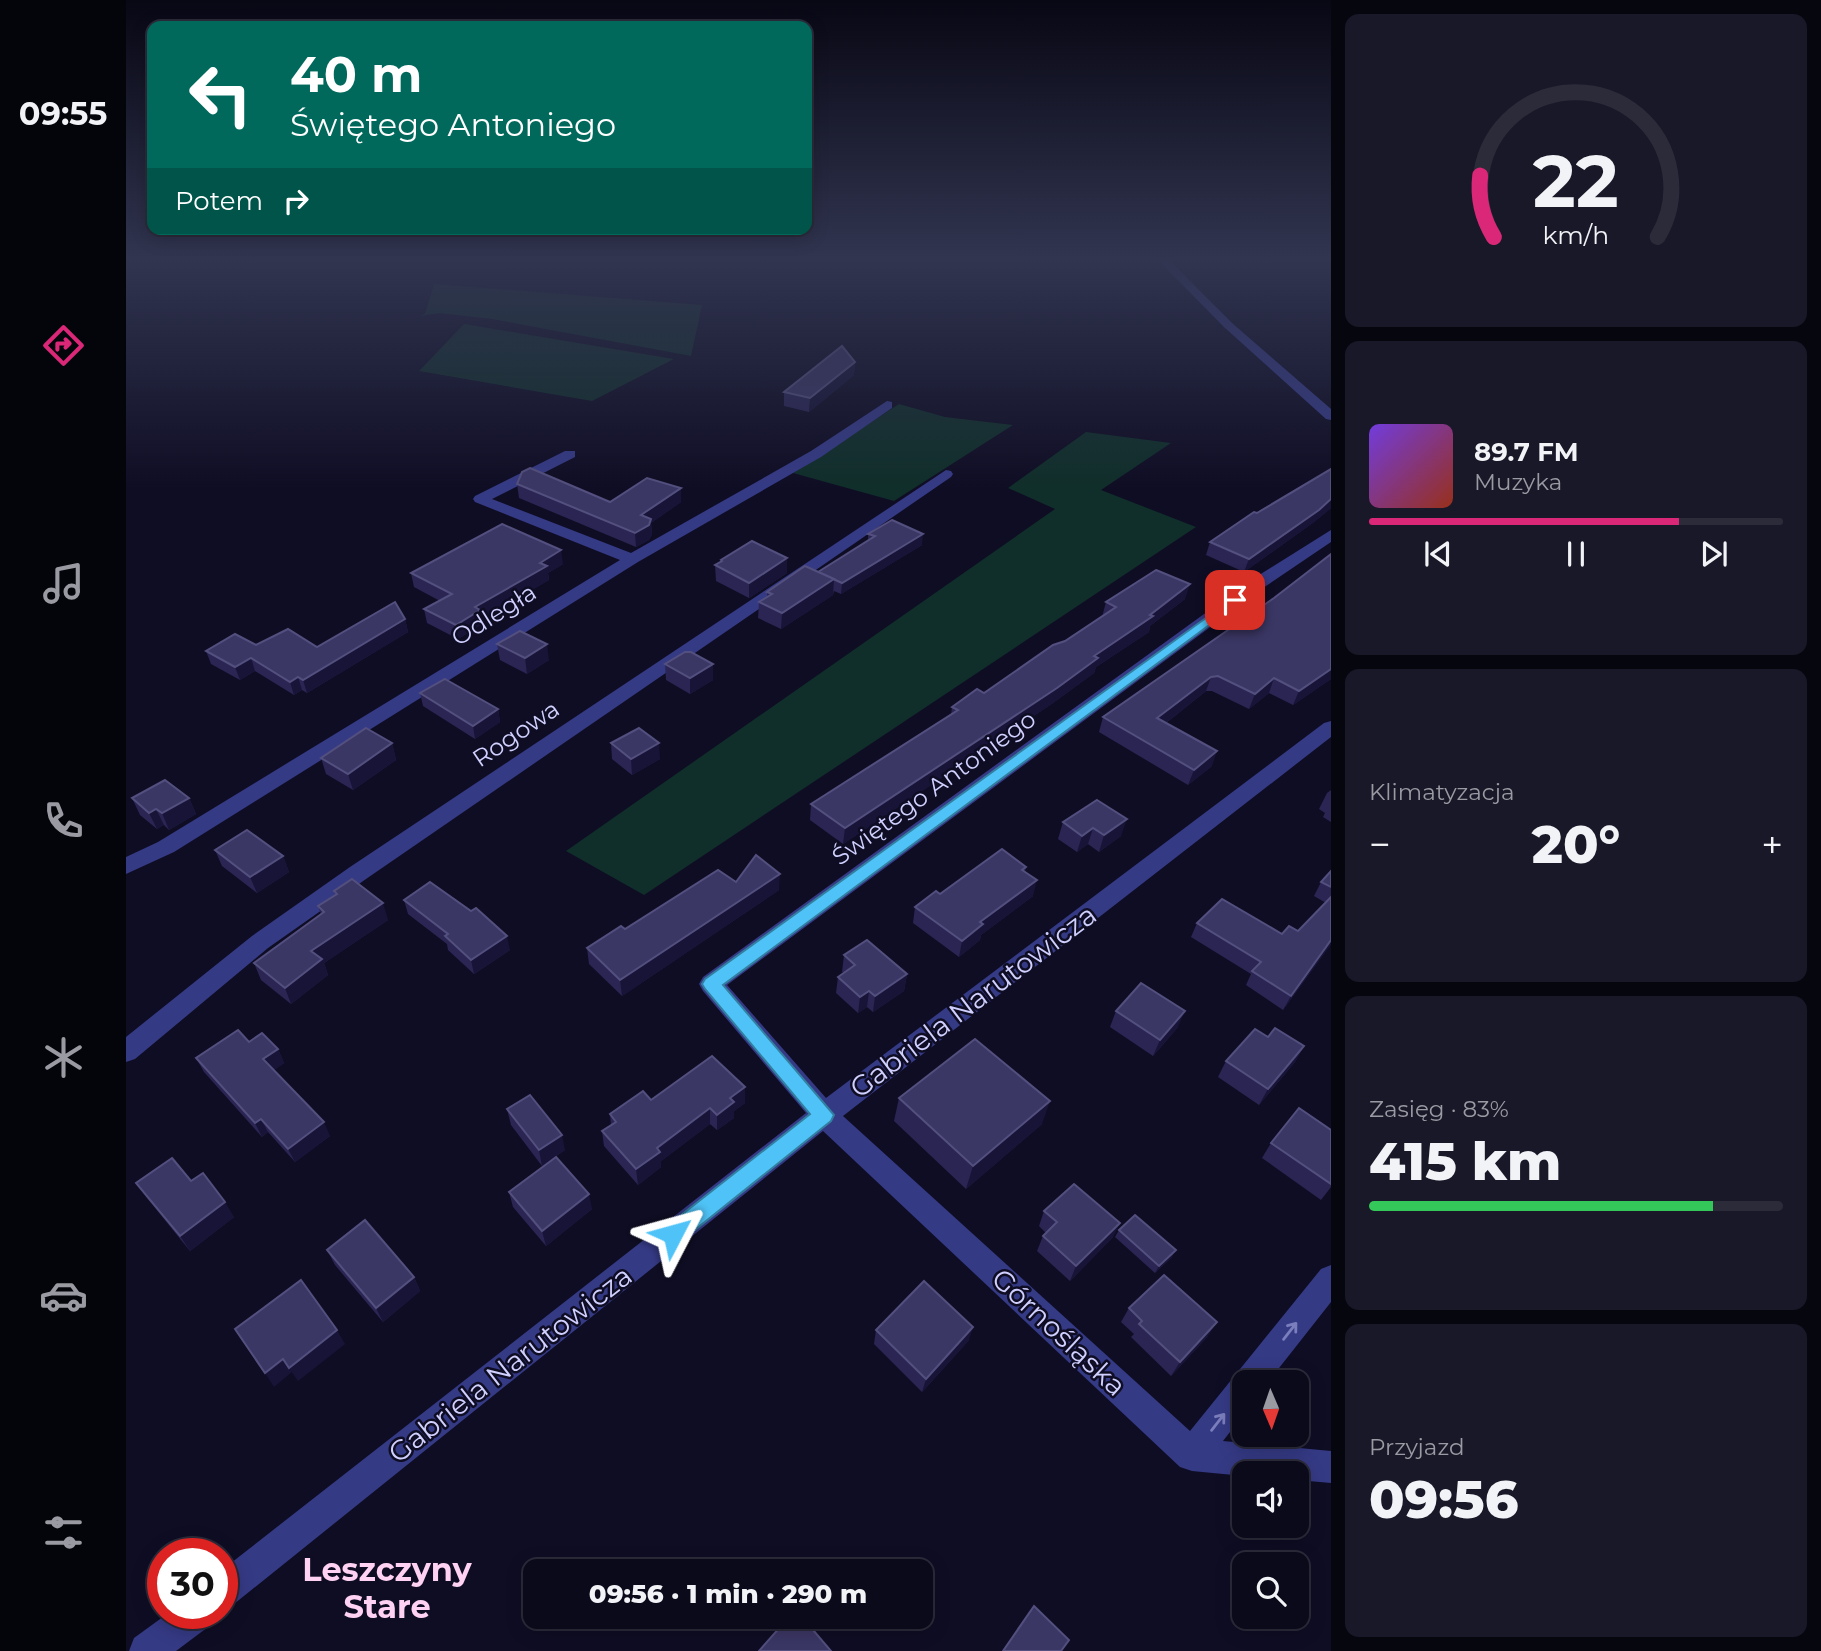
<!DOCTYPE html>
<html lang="pl">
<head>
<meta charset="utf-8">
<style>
  :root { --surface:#0b0a1b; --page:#191828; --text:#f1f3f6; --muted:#9a9aa3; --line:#2b2b3a; --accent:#db2777 }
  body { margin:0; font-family:Montserrat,sans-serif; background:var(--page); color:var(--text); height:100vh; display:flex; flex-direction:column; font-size:26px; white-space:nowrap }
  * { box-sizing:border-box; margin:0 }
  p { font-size:23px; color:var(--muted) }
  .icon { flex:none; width:38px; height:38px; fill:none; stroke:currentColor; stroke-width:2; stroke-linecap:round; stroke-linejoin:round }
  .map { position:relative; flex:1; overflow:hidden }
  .drawer { display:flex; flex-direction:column; gap:14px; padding:14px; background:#06060f; width:490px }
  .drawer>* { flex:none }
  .hud { position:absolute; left:21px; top:21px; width:665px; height:214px; border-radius:14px; box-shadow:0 4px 18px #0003,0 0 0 2px var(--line); background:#00695c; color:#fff; overflow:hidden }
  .needle { width:46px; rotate:178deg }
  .buttons { position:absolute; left:1106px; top:1370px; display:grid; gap:14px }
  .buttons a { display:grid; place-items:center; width:77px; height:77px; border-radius:14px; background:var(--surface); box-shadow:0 4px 18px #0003,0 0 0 2px var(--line); font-size:35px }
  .speed { position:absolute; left:21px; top:1538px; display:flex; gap:14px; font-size:35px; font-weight:700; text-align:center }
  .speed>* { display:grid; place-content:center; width:91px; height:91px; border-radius:50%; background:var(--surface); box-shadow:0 4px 18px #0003,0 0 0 2px var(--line); line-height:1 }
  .speed .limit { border:10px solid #d22; background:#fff; color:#111 }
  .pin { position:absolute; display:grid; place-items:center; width:60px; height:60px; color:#fff; margin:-30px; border-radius:14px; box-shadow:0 4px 10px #0006 }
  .me { position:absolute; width:77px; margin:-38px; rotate:51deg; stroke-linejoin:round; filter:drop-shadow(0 0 5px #0008) }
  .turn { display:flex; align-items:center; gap:24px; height:147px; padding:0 28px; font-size:32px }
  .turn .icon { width:91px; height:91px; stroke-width:2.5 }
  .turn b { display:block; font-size:49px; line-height:60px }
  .then { display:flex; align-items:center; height:66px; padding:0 28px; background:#0003; gap:14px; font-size:26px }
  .big { font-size:52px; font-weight:800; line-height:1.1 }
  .drawer .tile { flex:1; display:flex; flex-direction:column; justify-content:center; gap:10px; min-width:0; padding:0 24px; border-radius:14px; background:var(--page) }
  .drawer .dial { align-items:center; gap:0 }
  .dial svg { height:182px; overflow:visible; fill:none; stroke:var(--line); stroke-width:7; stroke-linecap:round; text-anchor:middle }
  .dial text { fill:var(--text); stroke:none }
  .song { display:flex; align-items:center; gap:21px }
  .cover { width:84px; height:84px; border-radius:10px; background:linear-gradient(135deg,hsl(260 70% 55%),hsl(10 70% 35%)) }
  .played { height:7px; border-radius:4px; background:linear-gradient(90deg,var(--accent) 75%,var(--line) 75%) }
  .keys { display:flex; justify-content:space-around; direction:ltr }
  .heat { display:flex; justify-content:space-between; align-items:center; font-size:38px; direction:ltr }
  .charge { height:10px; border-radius:5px; background:linear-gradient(90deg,#34c759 83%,var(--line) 0) }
  .trip { position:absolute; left:397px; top:1559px; width:410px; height:70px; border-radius:14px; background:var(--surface); box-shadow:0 4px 18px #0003,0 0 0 2px var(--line); font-weight:800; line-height:70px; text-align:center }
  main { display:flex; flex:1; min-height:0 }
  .menu { display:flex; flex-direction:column; width:126px; justify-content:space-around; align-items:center; background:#04040b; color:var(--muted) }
  .menu .icon { width:49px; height:49px }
  .menu .active { color:var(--accent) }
  .menu b { font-size:32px; color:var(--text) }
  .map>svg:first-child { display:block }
  .green { fill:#102e2a }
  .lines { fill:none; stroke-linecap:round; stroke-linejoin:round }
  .minor { fill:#353a85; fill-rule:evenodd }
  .wall { fill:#2a2553 }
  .shaded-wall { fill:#171438 }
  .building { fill:#3b3765; stroke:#534f7e; stroke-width:2 }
  .oneway { stroke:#7b7ebc }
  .route { fill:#4fc3f7; stroke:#337fa1; stroke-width:2 }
  .labels { text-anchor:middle; stroke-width:5; stroke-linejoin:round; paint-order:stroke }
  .street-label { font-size:24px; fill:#d0d0ff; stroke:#0f0d24 }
  .near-street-label { font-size:28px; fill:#d0d0ff; stroke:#0f0d24 }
  .near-neighbourhood-label { font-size:32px; font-weight:bold; fill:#ffd2f3; stroke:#0f0d24 }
</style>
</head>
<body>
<main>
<nav class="menu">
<b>09:55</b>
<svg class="icon active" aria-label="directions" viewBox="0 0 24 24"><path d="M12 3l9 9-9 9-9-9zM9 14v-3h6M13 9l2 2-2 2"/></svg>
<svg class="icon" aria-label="music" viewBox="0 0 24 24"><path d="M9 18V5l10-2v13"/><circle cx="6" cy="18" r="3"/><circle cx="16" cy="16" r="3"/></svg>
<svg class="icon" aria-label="phone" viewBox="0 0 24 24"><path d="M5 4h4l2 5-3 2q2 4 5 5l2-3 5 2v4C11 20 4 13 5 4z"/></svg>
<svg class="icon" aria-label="climate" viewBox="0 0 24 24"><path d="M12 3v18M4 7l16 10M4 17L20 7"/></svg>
<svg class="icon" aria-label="car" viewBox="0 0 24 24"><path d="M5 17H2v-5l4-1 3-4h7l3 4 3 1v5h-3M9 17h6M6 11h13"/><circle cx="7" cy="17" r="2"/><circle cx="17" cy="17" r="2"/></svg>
<svg class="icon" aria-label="filters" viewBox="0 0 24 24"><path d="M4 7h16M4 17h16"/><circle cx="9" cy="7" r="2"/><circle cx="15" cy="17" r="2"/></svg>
</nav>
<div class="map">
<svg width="1205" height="1651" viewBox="0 0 1205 1651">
  <rect width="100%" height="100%" fill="#0f0d24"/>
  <!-- green -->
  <g class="green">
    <path d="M308,284L576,305L565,356L366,319L313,313L294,316L299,314Z"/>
    <path d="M338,324L548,359L466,401L293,371Z"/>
    <path d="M773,404L819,417L887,425L768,501L667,473Z"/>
    <path d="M960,432L1045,443L975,490L1070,527L518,895L440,851L929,509L882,488Z"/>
  </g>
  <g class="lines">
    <!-- minor -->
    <g class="minor">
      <path d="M1030,258H1041L1106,323L1205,409V420L1200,419L1098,327Z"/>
      <path d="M761,401L766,402V408L695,457L512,562L48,852L0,874V857L32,842L494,560L349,502L347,499L349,496L439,451H449V457L366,499L505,553L685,451Z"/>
      <path d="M820,470L825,471L827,474L825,477L240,879L142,948L9,1059L0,1062V1037L126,936L224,867Z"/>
      <path d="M1205,530V542L1137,588L601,985L700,1098L1198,723L1205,721V737L717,1116L1064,1431L1195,1269L1205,1265V1302L1142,1382H1118V1414L1097,1441L1205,1451V1483L1171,1480V1474H1118V1476L1066,1471L1054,1467L697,1131L108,1604L96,1609V1570L680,1113L577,991L573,984L577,977L1125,580Z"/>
      <path d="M41,1614H87L82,1627L50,1651H3L8,1638Z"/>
    </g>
  </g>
  <!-- wall -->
  <g class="wall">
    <path d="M729,362L728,375L683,412L658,406V392Z"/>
    <path d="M1205,469V508L1188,522L1118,572L1080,555L1084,542Z"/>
    <path d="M391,484L484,502L555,488V502L525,523L526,534L523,540L510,547L393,498Z"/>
    <path d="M742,534L796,545L715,594L708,591L707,595L655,629L632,618L633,602L641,597V592L692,572L742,541Z"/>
    <path d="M1205,554V679L1167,705L1143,693L1123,709L1086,691H1080L1040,723L1086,766L1062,785L973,732L977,717L1148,598Z"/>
    <path d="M595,560L661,573L623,598L590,581L589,565L595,562Z"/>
    <path d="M437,564L422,573L423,580L355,619L356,624L332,639L301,623L298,609L314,601L288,587L285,573Z"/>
    <path d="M1059,599L1024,626L1023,632L970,667L968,673L927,703L717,844L684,820L685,804L825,715L826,707L858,693L976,617L980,602Z"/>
    <path d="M279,619L282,632L181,693L176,690L168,695L129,671L114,680L85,664L80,651L130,645L191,647Z"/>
    <path d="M371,644L423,660L401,674L374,660Z"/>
    <path d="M539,664H587V680L564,694L540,680Z"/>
    <path d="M294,693L372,709L374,722L349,739L297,706Z"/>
    <path d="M266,743L270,760L227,790L200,774L195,758Z"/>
    <path d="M485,743L534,759L506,775L486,759Z"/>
    <path d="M1205,790V822L1197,817L1199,813L1193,809L1201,793Z"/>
    <path d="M6,798H63L70,814L43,830L38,825L31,829L14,815Z"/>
    <path d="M971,800L995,836L973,852L962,844L951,852L932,839L937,822Z"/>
    <path d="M89,850L157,856L163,872L131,893L96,866Z"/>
    <path d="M900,867L899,872L907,896L855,935L854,940L833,957L787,923L789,907L814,894Z"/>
    <path d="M1205,871V944L1157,1010L1120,985L1125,974L1065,937L1071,923L1156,934L1172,931L1200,903L1188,896L1195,882Z"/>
    <path d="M610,882L653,890L496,996L463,964L461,948L499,929Z"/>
    <path d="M208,891L262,920L198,963L202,975L165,1004L135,980L128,963L195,914L192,906L209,895Z"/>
    <path d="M278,900L384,950L348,974L322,950L321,944L282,914Z"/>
    <path d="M718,955L781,974L778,991L747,1012L741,1007L732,1013L710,993L712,977L718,973L716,972Z"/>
    <path d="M990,1011L1052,1027L1027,1056L984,1027Z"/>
    <path d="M1142,1037L1178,1046L1169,1062L1133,1105L1092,1077L1100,1061Z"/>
    <path d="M123,1042L152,1049L158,1063L148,1070L204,1136L169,1162L142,1132L136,1137L78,1072L70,1058Z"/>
    <path d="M619,1087V1103L608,1111V1118L591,1130L584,1124L535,1161V1167L512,1185L478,1146L476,1131L485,1125L484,1114L525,1100Z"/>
    <path d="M773,1098L916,1124L840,1189L768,1121Z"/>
    <path d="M381,1109L439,1150L416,1166L385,1125Z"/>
    <path d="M1205,1130V1187L1195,1200L1136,1158L1145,1143Z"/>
    <path d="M65,1181L108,1217L64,1251L21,1198L10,1183Z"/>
    <path d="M383,1192L466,1209L420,1246L387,1207Z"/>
    <path d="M918,1211L987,1237L944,1281L911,1251L917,1236L920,1233L913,1226Z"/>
    <path d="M993,1230L1046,1257L1029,1273L989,1237Z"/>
    <path d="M201,1250L288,1277L294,1291L257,1322L209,1265Z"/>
    <path d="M1003,1308L1082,1336L1045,1376L1005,1337L1008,1334L995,1322Z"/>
    <path d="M750,1330L843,1340L796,1392L748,1344Z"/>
  </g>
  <!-- shaded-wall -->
  <g class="shaded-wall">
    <path d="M729,362L728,375L683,412L684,398Z"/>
    <path d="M555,488V502L525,523L526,534L523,540L510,547L509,533L515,515Z"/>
    <path d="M1205,499V508L1188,522L1118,572L1123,559Z"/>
    <path d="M797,534L796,545L715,594L716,583Z"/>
    <path d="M435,550L437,564L422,573L423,580L355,619L356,624L332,639L330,625L349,607L414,563Z"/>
    <path d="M661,558V573L623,598V583Z"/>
    <path d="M708,579L707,595L655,629L656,613Z"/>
    <path d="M1064,584L1059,599L1024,626L1023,632L970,667L968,673L927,703L717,844L719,828L1024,615Z"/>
    <path d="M279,619L282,632L181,693L177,680Z"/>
    <path d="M421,644L423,660L401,674L399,658Z"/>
    <path d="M125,658L129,671L114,680L109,667Z"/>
    <path d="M587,664V680L564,694V678Z"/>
    <path d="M1205,669V679L1167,705L1173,691Z"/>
    <path d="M172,677L176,690L168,695L164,682Z"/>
    <path d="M1085,677L1080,691L1027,733L1031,718Z"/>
    <path d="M1148,678L1143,693L1123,709L1129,694Z"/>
    <path d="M372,709L374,722L349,739L347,726Z"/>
    <path d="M266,743L270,760L227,790L222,774Z"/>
    <path d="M533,743L534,759L506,775L505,759Z"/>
    <path d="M1091,751L1086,766L1062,785L1068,770Z"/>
    <path d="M63,798L70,814L43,830L36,813Z"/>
    <path d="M30,809L38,825L31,829L23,813Z"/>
    <path d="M1001,819L995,836L973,852L978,835Z"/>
    <path d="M967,828L962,844L951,852L956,836Z"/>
    <path d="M157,856L163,872L131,893L124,877Z"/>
    <path d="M654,874L653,890L496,996L494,980Z"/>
    <path d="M911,880L907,896L855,935L854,940L833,957L836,941L854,922Z"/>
    <path d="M257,903L262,920L198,963L202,975L165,1004L159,988L185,951Z"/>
    <path d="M381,936L384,950L348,974L345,960Z"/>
    <path d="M1205,940V944L1157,1010L1165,996Z"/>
    <path d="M781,974L778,991L747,1012L749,996Z"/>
    <path d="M743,991L741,1007L732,1013L734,997Z"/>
    <path d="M1059,1011L1052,1027L1027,1056L1034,1040Z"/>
    <path d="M1178,1046L1169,1062L1133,1105L1142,1089Z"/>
    <path d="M152,1049L158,1063L144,1073L137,1059Z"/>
    <path d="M619,1087V1103L608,1111V1118L591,1130V1115L604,1098Z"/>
    <path d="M924,1101L916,1124L840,1189L847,1166Z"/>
    <path d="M584,1108V1124L535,1161V1167L512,1185L510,1169L531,1148Z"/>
    <path d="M135,1119L142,1132L136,1137L129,1123Z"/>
    <path d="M198,1122L204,1136L169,1162L162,1149Z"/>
    <path d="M436,1135L439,1150L416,1166L413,1150Z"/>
    <path d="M463,1194L466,1209L420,1246L416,1231Z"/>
    <path d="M99,1202L108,1217L64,1251L54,1236Z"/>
    <path d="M994,1223L987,1237L944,1281L950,1266Z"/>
    <path d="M1050,1250L1046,1257L1029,1273L1033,1266Z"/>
    <path d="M288,1277L294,1291L257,1322L250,1308Z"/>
    <path d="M1091,1322L1082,1336L1045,1376L1054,1362Z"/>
    <path d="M847,1327L843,1340L796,1392L800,1379Z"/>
    <path d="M211,1330L219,1344L172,1381L163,1368Z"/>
    <path d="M157,1359L166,1372L148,1387L139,1373Z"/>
  </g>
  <!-- building -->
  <g class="building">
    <path d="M716,346L729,362L684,398L658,392Z"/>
    <path d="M404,468L484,502L521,478L555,488L515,515L525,519L523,525L509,533L391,484L396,472Z"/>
    <path d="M1205,469V499L1193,510L1123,559L1084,542L1128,512L1131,513Z"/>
    <path d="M766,520L797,534L716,583L692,572L749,536L742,534Z"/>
    <path d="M376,524L435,550L414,563L421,566L349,607L354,610L330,625L298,609L326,594L285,573Z"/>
    <path d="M626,541L661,558L623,583L589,565L596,561L595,560Z"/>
    <path d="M1205,554V669L1173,691L1148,678L1129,694L1092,676L1085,677L1031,718L1091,751L1068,770L977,717L1148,598Z"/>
    <path d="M679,566L708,579L656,613L633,602L646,594L641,592Z"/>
    <path d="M1030,570L1064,584L1024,615L1027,616L968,656L972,658L931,688L719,828L685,804L832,710L826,707L851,689L858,693L927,645L939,641L990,607L980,602Z"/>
    <path d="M269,602L279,619L177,680L172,677L164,682L125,658L109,667L80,651L109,634L130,645L162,629L191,647Z"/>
    <path d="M394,631L421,644L399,658L371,644Z"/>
    <path d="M559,652H565L587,664L564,678L539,664Z"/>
    <path d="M319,679L372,709L347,726L294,693Z"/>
    <path d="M240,728L266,743L222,774L195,758Z"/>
    <path d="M513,728L533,743L505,759L485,743Z"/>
    <path d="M39,780L63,798L36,813L30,809L23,813L6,798Z"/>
    <path d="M971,800L1001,819L978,835L967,828L956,836L937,822Z"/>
    <path d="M121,830L157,856L124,877L89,850Z"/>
    <path d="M876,849L900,867L896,870L911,880L854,922L857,924L836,941L789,907L810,891L814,894Z"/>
    <path d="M630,855L654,874L494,980L461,948L495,926L499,929L592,870L610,882Z"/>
    <path d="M1205,871V887L1195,882Z"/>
    <path d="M226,879L257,903L185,951L196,959L159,988L128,963L198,912L192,906L211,894L208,891Z"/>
    <path d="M304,882L345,911L350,908L381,936L345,960L319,936L322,934L278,900Z"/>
    <path d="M1205,897V940L1165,996L1126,971L1135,962L1071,923L1096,899L1156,934L1163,926L1172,931Z"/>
    <path d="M741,940L781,974L749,996L743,991L734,997L712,977L729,965L718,955Z"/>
    <path d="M1015,983L1059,1011L1034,1040L990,1011Z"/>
    <path d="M1149,1028L1178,1046L1142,1089L1100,1061L1129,1029L1142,1037Z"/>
    <path d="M112,1030L123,1042L136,1033L152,1049L137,1059L198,1122L162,1149L135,1119L129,1123L70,1058Z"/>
    <path d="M849,1039L924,1101L847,1166L773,1098Z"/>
    <path d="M586,1056L619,1087L604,1098L608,1102L591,1115L584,1108L531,1148L534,1152L510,1169L476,1131L490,1122L484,1114L517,1091L525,1100Z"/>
    <path d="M404,1095L436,1135L413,1150L381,1109Z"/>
    <path d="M1173,1108L1205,1130V1184L1145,1143Z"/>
    <path d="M430,1157L463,1194L416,1231L383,1192Z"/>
    <path d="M46,1158L65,1181L77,1173L99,1202L54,1236L10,1183Z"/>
    <path d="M948,1184L994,1223L950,1266L917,1236L931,1222L918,1211Z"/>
    <path d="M1009,1215L1050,1250L1033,1266L993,1230Z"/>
    <path d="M239,1220L288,1277L250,1308L201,1250Z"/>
    <path d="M1038,1275L1091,1322L1054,1362L1013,1324L1016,1321L1003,1308Z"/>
    <path d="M175,1280L211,1330L163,1368L157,1359L139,1373L109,1329Z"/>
    <path d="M798,1281L847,1327L800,1379L750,1330Z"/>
    <path d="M908,1606L943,1640L935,1651H877Z"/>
    <path d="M663,1617H676L705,1651H633Z"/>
  </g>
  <!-- one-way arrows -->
  <defs><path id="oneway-shaft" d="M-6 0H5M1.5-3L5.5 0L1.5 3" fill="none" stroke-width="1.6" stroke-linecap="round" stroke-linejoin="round" transform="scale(1.75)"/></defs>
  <g class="oneway">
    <use href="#oneway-shaft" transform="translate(1164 1331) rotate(-52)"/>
    <use href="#oneway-shaft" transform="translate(1092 1422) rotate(-52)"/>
  </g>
  <!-- sky -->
  <linearGradient id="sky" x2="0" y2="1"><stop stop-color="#080714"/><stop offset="0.53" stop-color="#313550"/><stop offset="1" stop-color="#313550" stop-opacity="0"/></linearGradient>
  <rect width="1205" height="489" fill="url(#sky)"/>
  <!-- route -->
  <path class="route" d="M1109,597L1113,598V603L597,985L708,1115L705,1121L555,1241L547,1244L540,1241L537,1234L540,1227L684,1114L579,989L576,984L579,979Z"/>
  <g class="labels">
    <!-- street labels -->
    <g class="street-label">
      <text transform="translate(368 615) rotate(-32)" y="8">Odległa</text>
      <text transform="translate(390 734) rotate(-34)" y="8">Rogowa</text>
      <text transform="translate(808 788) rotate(-36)" y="8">Świętego Antoniego</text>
    </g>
    <!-- near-street labels -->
    <g class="near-street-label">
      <text transform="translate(847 1001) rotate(-37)" y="10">Gabriela Narutowicza</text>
      <text transform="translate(933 1332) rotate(43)" y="10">Górnośląska</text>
      <text transform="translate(384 1364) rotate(-38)" y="10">Gabriela Narutowicza</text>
    </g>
    <!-- near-neighbourhood labels -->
    <g class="near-neighbourhood-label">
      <text x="261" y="1581">Leszczyny<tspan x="261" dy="37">Stare</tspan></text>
    </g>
  </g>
</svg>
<div class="buttons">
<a><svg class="needle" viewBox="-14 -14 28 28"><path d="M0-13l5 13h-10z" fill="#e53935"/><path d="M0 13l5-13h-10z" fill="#9a9aa3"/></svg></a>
<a><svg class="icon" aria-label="sound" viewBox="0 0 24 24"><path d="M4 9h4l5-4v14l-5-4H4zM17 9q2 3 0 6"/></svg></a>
<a><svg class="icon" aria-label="search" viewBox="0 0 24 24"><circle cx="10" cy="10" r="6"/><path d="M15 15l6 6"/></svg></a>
</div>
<div class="speed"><div class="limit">30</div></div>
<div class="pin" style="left:1109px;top:600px;background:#d93025"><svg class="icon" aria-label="arrive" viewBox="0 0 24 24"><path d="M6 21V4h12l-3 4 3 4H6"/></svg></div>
<svg class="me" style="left:547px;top:1234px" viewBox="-20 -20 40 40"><path d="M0-17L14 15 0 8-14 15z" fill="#4fc3f7" stroke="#fff" stroke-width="4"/></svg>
<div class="trip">09:56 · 1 min · 290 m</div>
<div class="hud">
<div class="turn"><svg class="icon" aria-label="left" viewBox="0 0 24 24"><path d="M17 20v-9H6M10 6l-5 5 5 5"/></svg><div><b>40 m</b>Świętego Antoniego</div></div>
<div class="then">Potem<svg class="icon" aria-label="right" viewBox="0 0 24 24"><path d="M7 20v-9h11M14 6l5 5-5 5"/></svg></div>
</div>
</div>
<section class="drawer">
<div class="tile dial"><svg viewBox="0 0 100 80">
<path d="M14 69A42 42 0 1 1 86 69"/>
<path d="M14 69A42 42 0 0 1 8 42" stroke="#db2777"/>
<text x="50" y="56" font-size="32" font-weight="700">22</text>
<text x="50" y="72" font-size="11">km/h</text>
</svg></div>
<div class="tile">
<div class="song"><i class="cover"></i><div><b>89.7 FM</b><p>Muzyka</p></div></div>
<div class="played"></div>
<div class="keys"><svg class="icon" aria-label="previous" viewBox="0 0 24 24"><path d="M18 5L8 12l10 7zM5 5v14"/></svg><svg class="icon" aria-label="pause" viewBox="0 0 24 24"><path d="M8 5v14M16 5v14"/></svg><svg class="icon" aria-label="next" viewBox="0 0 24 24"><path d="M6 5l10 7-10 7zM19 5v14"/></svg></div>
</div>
<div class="tile"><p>Klimatyzacja</p>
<div class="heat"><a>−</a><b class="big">20°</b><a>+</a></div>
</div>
<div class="tile"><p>Zasięg · 83%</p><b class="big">415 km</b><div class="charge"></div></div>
<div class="tile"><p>Przyjazd</p><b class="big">09:56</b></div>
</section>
</main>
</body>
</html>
